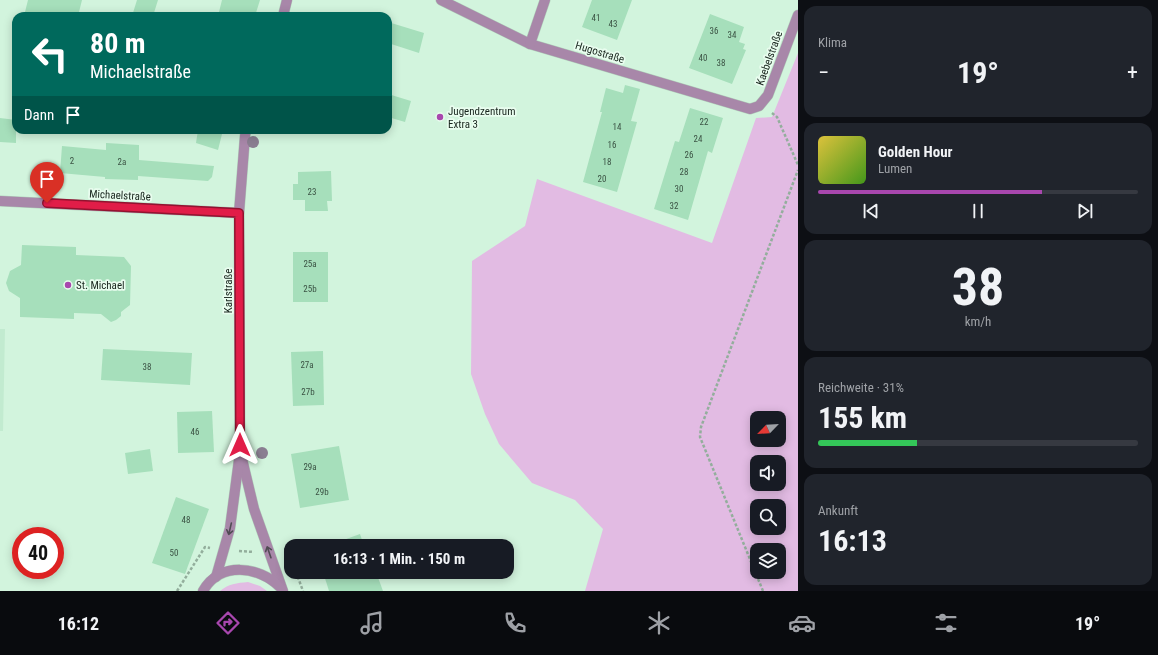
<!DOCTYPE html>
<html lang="de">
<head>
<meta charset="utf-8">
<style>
  :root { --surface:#171b24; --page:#20242c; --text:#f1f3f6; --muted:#9ea1a6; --line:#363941; --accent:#a847ae }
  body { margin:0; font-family:"Roboto Condensed",sans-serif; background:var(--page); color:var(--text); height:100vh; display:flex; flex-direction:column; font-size:15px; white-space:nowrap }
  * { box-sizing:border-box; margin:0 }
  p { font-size:13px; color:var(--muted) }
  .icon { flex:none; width:22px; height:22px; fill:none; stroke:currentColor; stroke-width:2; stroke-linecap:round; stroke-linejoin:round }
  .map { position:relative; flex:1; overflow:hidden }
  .sheet { display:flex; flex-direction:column; gap:6px; padding:6px; background:#0d0f14; width:360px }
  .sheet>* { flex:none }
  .hud { position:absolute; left:12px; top:12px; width:380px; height:122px; border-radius:12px; box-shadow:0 2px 10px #0003; background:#00695c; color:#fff; overflow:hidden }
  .needle { width:26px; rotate:245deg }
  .fabs { position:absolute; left:750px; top:411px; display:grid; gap:8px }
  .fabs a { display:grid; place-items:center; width:36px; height:36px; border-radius:8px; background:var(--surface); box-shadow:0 2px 10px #0003; font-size:20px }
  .speed { position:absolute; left:12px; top:527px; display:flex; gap:8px; font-size:20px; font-weight:700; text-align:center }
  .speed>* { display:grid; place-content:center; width:52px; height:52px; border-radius:50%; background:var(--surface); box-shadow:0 2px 10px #0003; line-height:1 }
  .speed .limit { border:6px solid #d22; background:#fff; color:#111 }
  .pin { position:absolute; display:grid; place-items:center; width:34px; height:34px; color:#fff; margin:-41px -17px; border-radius:50% 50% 50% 0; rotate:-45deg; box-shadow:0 0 4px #0007 }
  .pin .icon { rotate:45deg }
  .me { position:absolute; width:44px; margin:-22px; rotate:0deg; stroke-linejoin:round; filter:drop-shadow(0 0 3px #0008) }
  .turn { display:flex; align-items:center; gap:14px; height:84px; padding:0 12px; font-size:18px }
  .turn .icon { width:52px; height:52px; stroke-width:2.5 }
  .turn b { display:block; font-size:28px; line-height:34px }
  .then { display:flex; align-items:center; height:38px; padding:0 12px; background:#0003; gap:8px; font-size:15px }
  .big { font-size:30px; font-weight:700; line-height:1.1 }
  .sheet .card { flex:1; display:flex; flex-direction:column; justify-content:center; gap:6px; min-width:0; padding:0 14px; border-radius:12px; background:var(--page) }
  .sheet .dial { align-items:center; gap:0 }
  .dial b { font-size:52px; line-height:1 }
  .song { display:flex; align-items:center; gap:12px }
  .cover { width:48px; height:48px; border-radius:6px; background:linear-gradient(135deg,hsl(50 70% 55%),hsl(100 70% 35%)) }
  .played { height:4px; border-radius:2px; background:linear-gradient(90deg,var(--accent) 70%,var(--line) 70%) }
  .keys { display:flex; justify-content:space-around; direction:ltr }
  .heat { display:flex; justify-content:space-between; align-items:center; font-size:22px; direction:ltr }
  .charge { height:6px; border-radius:3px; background:linear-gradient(90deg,#34c759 31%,var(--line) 0) }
  .trip { position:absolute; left:284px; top:539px; width:230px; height:40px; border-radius:12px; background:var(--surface); box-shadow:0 2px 10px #0003; font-weight:700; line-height:40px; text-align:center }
  .menu { display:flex; height:64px; justify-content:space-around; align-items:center; background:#090b0e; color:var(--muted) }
  .menu .icon { width:28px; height:28px }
  .menu .current { color:var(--accent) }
  .menu b { font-size:18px; color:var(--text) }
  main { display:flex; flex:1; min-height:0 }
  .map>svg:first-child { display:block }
  .built { fill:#c2ebd0 }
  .green { fill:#e2bbe3; fill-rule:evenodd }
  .building { fill:#a6dfbb }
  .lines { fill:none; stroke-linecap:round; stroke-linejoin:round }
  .minor-casing { stroke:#b0cfba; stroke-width:11 }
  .path { stroke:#93ae9c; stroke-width:2.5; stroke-dasharray:3 2; stroke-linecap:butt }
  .minor { stroke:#a887a9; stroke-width:10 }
  .tree { fill:#8a7e91 }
  .oneway { stroke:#514c54 }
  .route-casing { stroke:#92132f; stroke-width:10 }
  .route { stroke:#e11d48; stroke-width:7 }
  .poi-dot { fill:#a847ae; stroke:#e9fdef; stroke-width:1.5 }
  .labels { text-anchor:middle; stroke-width:3.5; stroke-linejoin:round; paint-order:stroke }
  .number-label { font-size:9px; fill:#3b5344 }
  .street-label { font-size:11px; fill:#17241c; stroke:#e9fdef }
  .poi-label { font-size:11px; fill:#17241c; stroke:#e9fdef; text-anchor:start }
</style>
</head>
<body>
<main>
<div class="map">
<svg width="798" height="591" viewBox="0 0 798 591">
  <rect width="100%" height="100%" fill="#d2f4dd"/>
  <!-- built -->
  <path class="built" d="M0,329H5L3,431H0Z"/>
  <!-- green -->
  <g class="green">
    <path d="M798,53V591H585L603,529L575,500L532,483L499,444L485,414L471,374L472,261L525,226L537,179L712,243L756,118L772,117ZM757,418H779V440H757ZM757,462H779V484H757ZM757,506H779V528H757ZM757,550H779V572H757Z"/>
    <path d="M248,582L260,586L267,591H220C228,584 237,583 248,582Z"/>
  </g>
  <!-- building -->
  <g class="building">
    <path d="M28,0H82L78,16H24Z"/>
    <path d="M137,0H158L153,16H132Z"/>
    <path d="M222,0H260L255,16H218Z"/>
    <path d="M592,0H632L617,40L582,27Z"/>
    <path d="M710,14L744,27L739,42L745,44L743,49L746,50L732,84L689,68Z"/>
    <path d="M388,22L424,33L419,53L388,43Z"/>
    <path d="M625,85L640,89L631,121L637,122L617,192L583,182L602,112H600L606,88L623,93Z"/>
    <path d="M388,94L411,101L405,122L388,117Z"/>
    <path d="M690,108L723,118L712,153L708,151L688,220L654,209L675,141L679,142Z"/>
    <path d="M0,118L16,120V143L0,142Z"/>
    <path d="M198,130H223L218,150L196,143Z"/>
    <path d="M106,143L139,145V160L214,166L212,177L208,181L138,176V180L105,179V177L60,173L62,146L106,150Z"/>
    <path d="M331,171L332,201H327L328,211H305V200H293V184H298V172Z"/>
    <path d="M22,245L76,247V255L124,257L131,266L130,305L121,312V316L116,320L111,322L101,314L74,313V319L20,317V298L9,291L6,283L10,271L21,265Z"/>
    <rect x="293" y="252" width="35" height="50"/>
    <path d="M103,349L192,353L190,385L101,380Z"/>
    <path d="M323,351L324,405L293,406L291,352Z"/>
    <path d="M212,411L214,452L178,453L177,412Z"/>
    <path d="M339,446L349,500L300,508L291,454Z"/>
    <path d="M150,449L153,471L128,474L125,453Z"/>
    <path d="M176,497L209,509L185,574L152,563Z"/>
    <path d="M360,534L364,546H327Z"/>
    <path d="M323,572H376L383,591H329Z"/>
  </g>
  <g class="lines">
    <defs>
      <g id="minor">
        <path d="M441,0L530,44L750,109L759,106L768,95L798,15"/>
        <path d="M283,16L287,0"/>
        <path d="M530,44L545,0"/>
        <path d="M0,201L239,213"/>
        <path d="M242,459L254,509L283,591"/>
        <path d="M216,577L230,528L240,452L239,213L245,136L246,130"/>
        <path d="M203,591C220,561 259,566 280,587"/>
      </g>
    </defs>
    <!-- minor casing -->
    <use href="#minor" class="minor-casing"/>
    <!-- path -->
    <g class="path">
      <path d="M772,113L777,117L798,165"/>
      <path d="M284,549H288L291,557"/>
      <path d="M239,551L254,552"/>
      <path d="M296,572L303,591"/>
      <path d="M177,591L205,547L210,548"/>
      <path d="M763,591L700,437L701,427L798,170"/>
    </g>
    <!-- minor -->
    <use href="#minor" class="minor"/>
  </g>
  <!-- trees -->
  <g class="tree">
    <circle cx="253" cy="142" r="6"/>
    <circle cx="262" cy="453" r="6"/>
  </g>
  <!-- one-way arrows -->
  <defs><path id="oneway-shaft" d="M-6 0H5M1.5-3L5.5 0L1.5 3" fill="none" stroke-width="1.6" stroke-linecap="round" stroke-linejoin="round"/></defs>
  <g class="oneway">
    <use href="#oneway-shaft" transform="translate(230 529) rotate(103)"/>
    <use href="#oneway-shaft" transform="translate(269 552) rotate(-109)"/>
  </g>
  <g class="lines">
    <defs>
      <path id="route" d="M47,203L239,213L240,445"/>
    </defs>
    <!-- route casing -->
    <use href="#route" class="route-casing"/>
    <!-- route -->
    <use href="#route" class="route"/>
  </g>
  <!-- markers -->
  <g class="poi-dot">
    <circle cx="440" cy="117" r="4"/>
    <circle cx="68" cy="285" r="4"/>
  </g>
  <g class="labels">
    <!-- number labels -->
    <g class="number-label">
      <text x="596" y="21">41</text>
      <text x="613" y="27">43</text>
      <text x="714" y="34">36</text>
      <text x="732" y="38">34</text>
      <text x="703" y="61">40</text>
      <text x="721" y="66">38</text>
      <text x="704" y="125">22</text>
      <text x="617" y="130">14</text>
      <text x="698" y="142">24</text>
      <text x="612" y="148">16</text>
      <text x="689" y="158">26</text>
      <text x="72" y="164">2</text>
      <text x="122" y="165">2a</text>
      <text x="607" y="165">18</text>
      <text x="684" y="175">28</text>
      <text x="602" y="182">20</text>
      <text x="679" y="192">30</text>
      <text x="312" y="195">23</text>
      <text x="674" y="209">32</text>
      <text x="310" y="267">25a</text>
      <text x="310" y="292">25b</text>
      <text x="307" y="368">27a</text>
      <text x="147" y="370">38</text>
      <text x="308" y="395">27b</text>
      <text x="195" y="435">46</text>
      <text x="310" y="470">29a</text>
      <text x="322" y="495">29b</text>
      <text x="186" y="523">48</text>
      <text x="174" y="556">50</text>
    </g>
    <!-- street labels -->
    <g class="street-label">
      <text transform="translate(600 52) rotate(17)" y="4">Hugostraße</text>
      <text transform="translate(769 58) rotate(-70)" y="4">Kaebelstraße</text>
      <text transform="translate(120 195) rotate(3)" y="4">Michaelstraße</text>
      <text transform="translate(228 291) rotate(-90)" y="4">Karlstraße</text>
    </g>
    <!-- poi labels -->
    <g class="poi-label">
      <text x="448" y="115">Jugendzentrum<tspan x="448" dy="13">Extra 3</tspan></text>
      <text x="76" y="289">St. Michael</text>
    </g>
  </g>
</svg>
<div class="fabs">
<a><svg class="needle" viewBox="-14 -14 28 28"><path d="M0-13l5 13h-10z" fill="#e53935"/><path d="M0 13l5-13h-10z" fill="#9ea1a6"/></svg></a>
<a><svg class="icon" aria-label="sound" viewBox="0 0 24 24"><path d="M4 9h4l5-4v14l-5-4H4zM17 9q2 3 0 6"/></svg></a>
<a><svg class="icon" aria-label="search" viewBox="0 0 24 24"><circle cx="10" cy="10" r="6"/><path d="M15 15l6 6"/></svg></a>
<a><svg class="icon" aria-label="layers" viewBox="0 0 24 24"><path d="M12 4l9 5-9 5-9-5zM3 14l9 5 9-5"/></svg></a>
</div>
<div class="speed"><div class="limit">40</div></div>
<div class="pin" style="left:47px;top:203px;background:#d93025"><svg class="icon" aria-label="arrive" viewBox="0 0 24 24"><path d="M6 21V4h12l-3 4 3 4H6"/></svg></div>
<svg class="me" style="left:240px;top:445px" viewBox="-20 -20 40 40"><path d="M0-17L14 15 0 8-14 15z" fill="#e11d48" stroke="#fff" stroke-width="4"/></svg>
<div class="trip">16:13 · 1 Min. · 150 m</div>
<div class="hud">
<div class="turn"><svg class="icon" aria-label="left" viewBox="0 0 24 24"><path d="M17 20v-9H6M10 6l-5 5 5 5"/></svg><div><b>80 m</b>Michaelstraße</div></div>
<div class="then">Dann<svg class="icon" aria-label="arrive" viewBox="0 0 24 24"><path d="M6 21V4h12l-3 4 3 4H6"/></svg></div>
</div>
</div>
<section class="sheet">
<div class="card"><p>Klima</p>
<div class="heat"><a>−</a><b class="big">19°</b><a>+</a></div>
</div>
<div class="card">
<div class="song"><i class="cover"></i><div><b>Golden Hour</b><p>Lumen</p></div></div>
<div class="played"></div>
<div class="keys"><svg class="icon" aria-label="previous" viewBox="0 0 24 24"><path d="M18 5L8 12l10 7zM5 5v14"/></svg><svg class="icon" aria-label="pause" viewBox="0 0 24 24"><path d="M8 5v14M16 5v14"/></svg><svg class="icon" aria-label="next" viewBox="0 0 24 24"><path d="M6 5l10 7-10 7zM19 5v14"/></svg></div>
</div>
<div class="card dial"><b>38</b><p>km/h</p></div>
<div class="card"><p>Reichweite · 31%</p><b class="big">155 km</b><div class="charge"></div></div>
<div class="card"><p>Ankunft</p><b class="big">16:13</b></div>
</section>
</main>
<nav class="menu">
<b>16:12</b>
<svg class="icon current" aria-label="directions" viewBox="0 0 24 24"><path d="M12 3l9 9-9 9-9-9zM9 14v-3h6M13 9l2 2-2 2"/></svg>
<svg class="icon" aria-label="music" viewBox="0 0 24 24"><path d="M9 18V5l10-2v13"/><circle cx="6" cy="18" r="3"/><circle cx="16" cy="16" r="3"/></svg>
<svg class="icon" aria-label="phone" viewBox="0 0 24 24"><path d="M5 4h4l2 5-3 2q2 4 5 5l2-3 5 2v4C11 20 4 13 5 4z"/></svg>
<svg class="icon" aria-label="climate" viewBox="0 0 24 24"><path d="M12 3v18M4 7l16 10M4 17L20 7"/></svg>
<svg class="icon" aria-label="car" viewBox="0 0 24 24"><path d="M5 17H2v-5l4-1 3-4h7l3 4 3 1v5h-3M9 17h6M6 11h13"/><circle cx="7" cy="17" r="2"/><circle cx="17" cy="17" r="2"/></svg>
<svg class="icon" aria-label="filters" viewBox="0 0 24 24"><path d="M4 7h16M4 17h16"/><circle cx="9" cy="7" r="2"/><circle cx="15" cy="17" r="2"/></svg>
<b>19°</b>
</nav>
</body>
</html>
